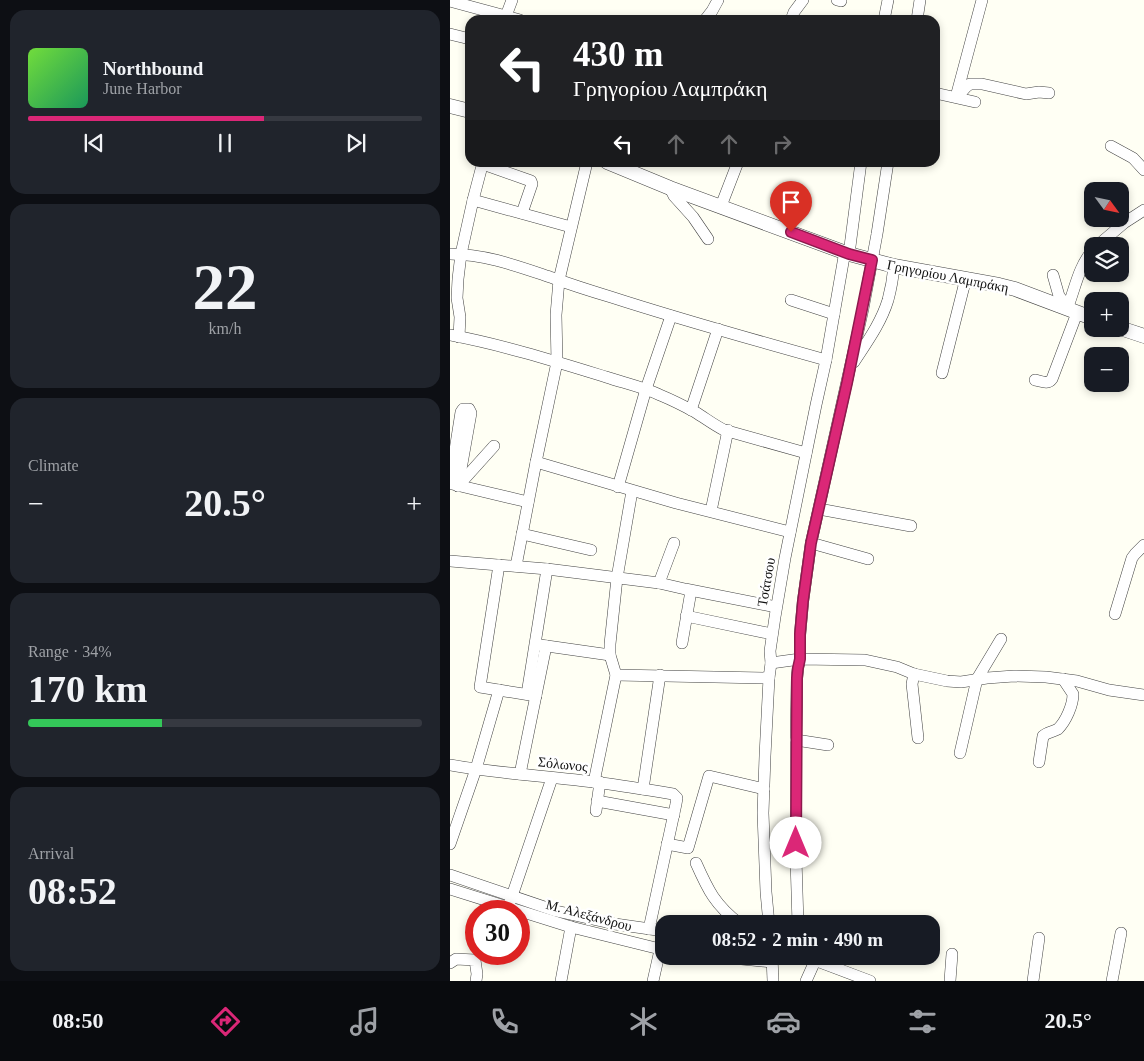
<!DOCTYPE html>
<html lang="en">
<head>
<meta charset="utf-8">
<style>
  :root { --surface:#171b24; --page:#20242c; --text:#f1f3f6; --muted:#9ea1a6; --line:#363941; --accent:#db2777 }
  body { margin:0; font-family:"Times New Roman",serif; background:var(--page); color:var(--text); height:100vh; display:flex; flex-direction:column; font-size:19px; white-space:nowrap }
  * { box-sizing:border-box; margin:0 }
  p { font-size:16px; color:var(--muted) }
  .icon { flex:none; width:28px; height:28px; fill:none; stroke:currentColor; stroke-width:2; stroke-linecap:round; stroke-linejoin:round }
  .map { position:relative; flex:1; overflow:hidden }
  .details { display:flex; flex-direction:column; gap:10px; padding:10px; background:#0d0f14; width:450px }
  .details>* { flex:none }
  .banner { position:absolute; left:15px; top:15px; width:475px; height:152px; border-radius:15px; box-shadow:0 2px 8px #0003; background:#202124; color:#fff; overflow:hidden }
  .needle { width:32px; rotate:123deg }
  .tools { position:absolute; left:634px; top:182px; display:grid; gap:10px }
  .tools a { display:grid; place-items:center; width:45px; height:45px; border-radius:10px; background:var(--surface); box-shadow:0 2px 8px #0003; font-size:25px }
  .speed { position:absolute; left:15px; top:900px; display:flex; gap:10px; font-size:25px; font-weight:700; text-align:center }
  .speed>* { display:grid; place-content:center; width:65px; height:65px; border-radius:50%; background:var(--surface); box-shadow:0 2px 8px #0003; line-height:1 }
  .speed .limit { border:8px solid #d22; background:#fff; color:#111 }
  .pin { position:absolute; display:grid; place-items:center; width:42px; height:42px; color:#fff; margin:-51px -21px; border-radius:50% 50% 50% 0; rotate:-45deg; box-shadow:0 0 5px #0007 }
  .pin .icon { rotate:45deg }
  .me { position:absolute; width:55px; margin:-28px; rotate:0deg; stroke-linejoin:round; filter:drop-shadow(0 0 4px #0008) }
  .turn { display:flex; align-items:center; gap:18px; height:105px; padding:0 25px; font-size:22px }
  .turn .icon { width:65px; height:65px; stroke-width:2.5 }
  .turn b { display:block; font-size:35px; line-height:42px }
  .lanes { display:flex; align-items:center; height:48px; padding:0 25px; background:#0003; justify-content:center; gap:25px; direction:ltr }
  .lanes .off { opacity:.35 }
  .big { font-size:38px; font-weight:700; line-height:1.1 }
  .details .tile { flex:1; display:flex; flex-direction:column; justify-content:center; gap:8px; min-width:0; padding:0 18px; border-radius:15px; background:var(--page) }
  .details .dial { align-items:center; gap:0 }
  .dial b { font-size:65px; line-height:1 }
  .song { display:flex; align-items:center; gap:15px }
  .cover { width:60px; height:60px; border-radius:8px; background:linear-gradient(135deg,hsl(100 70% 55%),hsl(150 70% 35%)) }
  .played { height:5px; border-radius:2px; background:linear-gradient(90deg,var(--accent) 60%,var(--line) 60%) }
  .keys { display:flex; justify-content:space-around; direction:ltr }
  .heat { display:flex; justify-content:space-between; align-items:center; font-size:28px; direction:ltr }
  .charge { height:8px; border-radius:4px; background:linear-gradient(90deg,#34c759 34%,var(--line) 0) }
  .trip { position:absolute; left:205px; top:915px; width:285px; height:50px; border-radius:15px; background:var(--surface); box-shadow:0 2px 8px #0003; font-weight:700; line-height:50px; text-align:center }
  .tabs { display:flex; height:80px; justify-content:space-around; align-items:center; background:#090b0e; color:var(--muted) }
  .tabs .icon { width:35px; height:35px }
  .tabs .selected { color:var(--accent) }
  .tabs b { font-size:22px; color:var(--text) }
  main { display:flex; flex:1; min-height:0 }
  .map>svg:first-child { display:block }
  .lines { fill:none; stroke-linecap:round; stroke-linejoin:round }
  .minor-casing { stroke:#434343; stroke-width:12 }
  .tertiary-casing { stroke:#434343; stroke-width:15 }
  .minor { stroke:#fff; stroke-width:11 }
  .tertiary { stroke:#fff; stroke-width:14 }
  .route-casing { stroke:#8e194d; stroke-width:12 }
  .route { stroke:#db2777; stroke-width:9 }
  .labels { text-anchor:middle; stroke-width:5; stroke-linejoin:round; paint-order:stroke }
  .street-label { font-size:14px; fill:#101010; stroke:#fff }
</style>
</head>
<body>
<main>
<section class="details">
<div class="tile">
<div class="song"><i class="cover"></i><div><b>Northbound</b><p>June Harbor</p></div></div>
<div class="played"></div>
<div class="keys"><svg class="icon" aria-label="previous" viewBox="0 0 24 24"><path d="M18 5L8 12l10 7zM5 5v14"/></svg><svg class="icon" aria-label="pause" viewBox="0 0 24 24"><path d="M8 5v14M16 5v14"/></svg><svg class="icon" aria-label="next" viewBox="0 0 24 24"><path d="M6 5l10 7-10 7zM19 5v14"/></svg></div>
</div>
<div class="tile dial"><b>22</b><p>km/h</p></div>
<div class="tile"><p>Climate</p>
<div class="heat"><a>−</a><b class="big">20.5°</b><a>+</a></div>
</div>
<div class="tile"><p>Range · 34%</p><b class="big">170 km</b><div class="charge"></div></div>
<div class="tile"><p>Arrival</p><b class="big">08:52</b></div>
</section>
<div class="map">
<svg width="694" height="981" viewBox="0 0 694 981">
  <rect width="100%" height="100%" fill="#fffff4"/>
  <g class="lines">
    <defs>
      <g id="minor">
        <path d="M387,0L391,1"/>
        <path d="M0,1L70,20"/>
        <path d="M56,16L62,0"/>
        <path d="M255,20L262,11L268,0"/>
        <path d="M341,20L344,12L353,0"/>
        <path d="M434,20L438,0"/>
        <path d="M467,20L470,0"/>
        <path d="M0,34L20,39"/>
        <path d="M485,93L525,102"/>
        <path d="M508,96L516,87L520,84H532L576,94L589,92L599,93"/>
        <path d="M506,97L532,0"/>
        <path d="M661,146L683,158L694,170"/>
        <path d="M33,164L81,181L82,184L72,213"/>
        <path d="M220,188L224,196L243,217L258,239"/>
        <path d="M23,200L121,227"/>
        <path d="M271,206L288,162"/>
        <path d="M647,246L674,223L694,210"/>
        <path d="M0,254C36,254 70,267 103,278C122,285 141,291 161,297C232,320 304,340 376,360"/>
        <path d="M399,254L411,162"/>
        <path d="M603,275L609,296L618,307"/>
        <path d="M341,300L384,314"/>
        <path d="M617,309C625,289 628,268 642,251"/>
        <path d="M0,335C53,345 104,361 156,377C174,383 193,387 210,395C222,400 234,406 245,412C255,418 264,425 274,430L356,453"/>
        <path d="M9,337L10,317L7,298L8,279L11,254L23,200L33,162"/>
        <path d="M404,362C417,342 431,323 438,300C441,289 443,277 444,266"/>
        <path d="M492,373L516,278"/>
        <path d="M585,380C591,381 598,385 602,379L627,313"/>
        <path d="M241,410L268,329"/>
        <path d="M86,462L226,503L340,532"/>
        <path d="M0,482L11,412L13,409H19L21,413L8,486"/>
        <path d="M2,484L78,502"/>
        <path d="M8,486L44,446"/>
        <path d="M168,487L196,389L221,316"/>
        <path d="M369,509L461,526"/>
        <path d="M261,511L278,430"/>
        <path d="M72,534L141,550"/>
        <path d="M361,543L418,559"/>
        <path d="M0,561L97,569L209,583L235,589L326,607"/>
        <path d="M49,565L30,687L86,696"/>
        <path d="M66,566L86,462L107,362L106,315L109,280L137,162"/>
        <path d="M209,583L224,543"/>
        <path d="M665,614L682,558L685,554L694,545"/>
        <path d="M236,616L322,634"/>
        <path d="M232,643L241,591"/>
        <path d="M90,645L160,655"/>
        <path d="M321,663L350,659L415,660L447,667L464,674L497,681L511,682L537,678L564,676L596,677L627,681L659,690L694,695"/>
        <path d="M464,674L462,684L468,738"/>
        <path d="M166,675L319,678"/>
        <path d="M77,694L97,569"/>
        <path d="M346,740L378,745"/>
        <path d="M510,753L527,679L551,639"/>
        <path d="M589,762L593,736C597,732 603,732 608,729C616,721 623,705 623,694L613,679"/>
        <path d="M0,765C50,774 101,776 151,783C175,786 199,790 223,794L227,798L226,804L199,929"/>
        <path d="M70,774L96,646"/>
        <path d="M144,782L166,675L160,655V644L167,578L182,491"/>
        <path d="M193,789L210,675"/>
        <path d="M147,801L224,815"/>
        <path d="M146,811L150,782"/>
        <path d="M0,844L26,769L49,690"/>
        <path d="M217,844L238,848L259,776L314,789"/>
        <path d="M246,863C258,890 265,905 290,924"/>
        <path d="M0,875L106,911L165,924L214,931"/>
        <path d="M0,889L121,927L214,950"/>
        <path d="M60,902L102,778"/>
        <path d="M319,924L316,892L313,813L315,756L319,678L321,663L320,651L325,617L335,558L366,405L376,360L395,251"/>
        <path d="M348,924L346,859V740L347,678L348,667L350,659V635L353,601L361,543L413,309L427,234L438,162"/>
        <path d="M261,956L322,962"/>
        <path d="M322,956L323,981"/>
        <path d="M350,956L359,958L420,981"/>
        <path d="M0,963L6,959L25,960L27,974L26,981"/>
        <path d="M111,981L121,927"/>
        <path d="M203,981L210,950"/>
        <path d="M356,981L365,961"/>
        <path d="M500,981L502,954"/>
        <path d="M583,981L589,938"/>
        <path d="M662,981L671,933"/>
      </g>
      <g id="tertiary">
        <path d="M0,106L20,111"/>
        <path d="M157,162L220,188L399,254L444,266L549,285L565,289L642,318"/>
        <path d="M670,328L694,336"/>
      </g>
    </defs>
    <!-- minor casing -->
    <use href="#minor" class="minor-casing"/>
    <!-- tertiary casing -->
    <use href="#tertiary" class="tertiary-casing"/>
    <!-- minor -->
    <use href="#minor" class="minor"/>
    <!-- tertiary -->
    <use href="#tertiary" class="tertiary"/>
  </g>
  <g class="lines">
    <defs>
      <path id="route" d="M341,232L399,254L422,260L397,383L361,543L353,601L350,634V659L348,668L347,678L346,843"/>
    </defs>
    <!-- route casing -->
    <use href="#route" class="route-casing"/>
    <!-- route -->
    <use href="#route" class="route"/>
  </g>
  <g class="labels">
    <!-- street labels -->
    <g class="street-label">
      <text transform="translate(498 276) rotate(11)" y="5">Γρηγορίου Λαμπράκη</text>
      <text transform="translate(316 582) rotate(-80)" y="5">Τσάτσου</text>
      <text transform="translate(113 764) rotate(6)" y="5">Σόλωνος</text>
      <text transform="translate(139 915) rotate(15)" y="5">Μ. Αλεξάνδρου</text>
    </g>
  </g>
</svg>
<div class="tools">
<a><svg class="needle" viewBox="-14 -14 28 28"><path d="M0-13l5 13h-10z" fill="#e53935"/><path d="M0 13l5-13h-10z" fill="#9ea1a6"/></svg></a>
<a><svg class="icon" aria-label="layers" viewBox="0 0 24 24"><path d="M12 4l9 5-9 5-9-5zM3 14l9 5 9-5"/></svg></a>
<a>+</a>
<a>−</a>
</div>
<div class="speed"><div class="limit">30</div></div>
<div class="pin" style="left:341px;top:232px;background:#d93025"><svg class="icon" aria-label="arrive" viewBox="0 0 24 24"><path d="M6 21V4h12l-3 4 3 4H6"/></svg></div>
<svg class="me" style="left:346px;top:843px" viewBox="-20 -20 40 40"><circle r="19" fill="#fff"/><path d="M0-13L10 11 0 6-10 11z" fill="#db2777"/></svg>
<div class="trip">08:52 · 2 min · 490 m</div>
<div class="banner">
<div class="turn"><svg class="icon" aria-label="left" viewBox="0 0 24 24"><path d="M17 20v-9H6M10 6l-5 5 5 5"/></svg><div><b>430 m</b>Γρηγορίου Λαμπράκη</div></div>
<div class="lanes"><svg class="icon" aria-label="left" viewBox="0 0 24 24"><path d="M17 20v-9H6M10 6l-5 5 5 5"/></svg><svg class="icon off" aria-label="ahead" viewBox="0 0 24 24"><path d="M12 20V5M6 11l6-6 6 6"/></svg><svg class="icon off" aria-label="ahead" viewBox="0 0 24 24"><path d="M12 20V5M6 11l6-6 6 6"/></svg><svg class="icon off" aria-label="right" viewBox="0 0 24 24"><path d="M7 20v-9h11M14 6l5 5-5 5"/></svg></div>
</div>
</div>
</main>
<nav class="tabs">
<b>08:50</b>
<svg class="icon selected" aria-label="directions" viewBox="0 0 24 24"><path d="M12 3l9 9-9 9-9-9zM9 14v-3h6M13 9l2 2-2 2"/></svg>
<svg class="icon" aria-label="music" viewBox="0 0 24 24"><path d="M9 18V5l10-2v13"/><circle cx="6" cy="18" r="3"/><circle cx="16" cy="16" r="3"/></svg>
<svg class="icon" aria-label="phone" viewBox="0 0 24 24"><path d="M5 4h4l2 5-3 2q2 4 5 5l2-3 5 2v4C11 20 4 13 5 4z"/></svg>
<svg class="icon" aria-label="climate" viewBox="0 0 24 24"><path d="M12 3v18M4 7l16 10M4 17L20 7"/></svg>
<svg class="icon" aria-label="car" viewBox="0 0 24 24"><path d="M5 17H2v-5l4-1 3-4h7l3 4 3 1v5h-3M9 17h6M6 11h13"/><circle cx="7" cy="17" r="2"/><circle cx="17" cy="17" r="2"/></svg>
<svg class="icon" aria-label="filters" viewBox="0 0 24 24"><path d="M4 7h16M4 17h16"/><circle cx="9" cy="7" r="2"/><circle cx="15" cy="17" r="2"/></svg>
<b>20.5°</b>
</nav>
</body>
</html>
